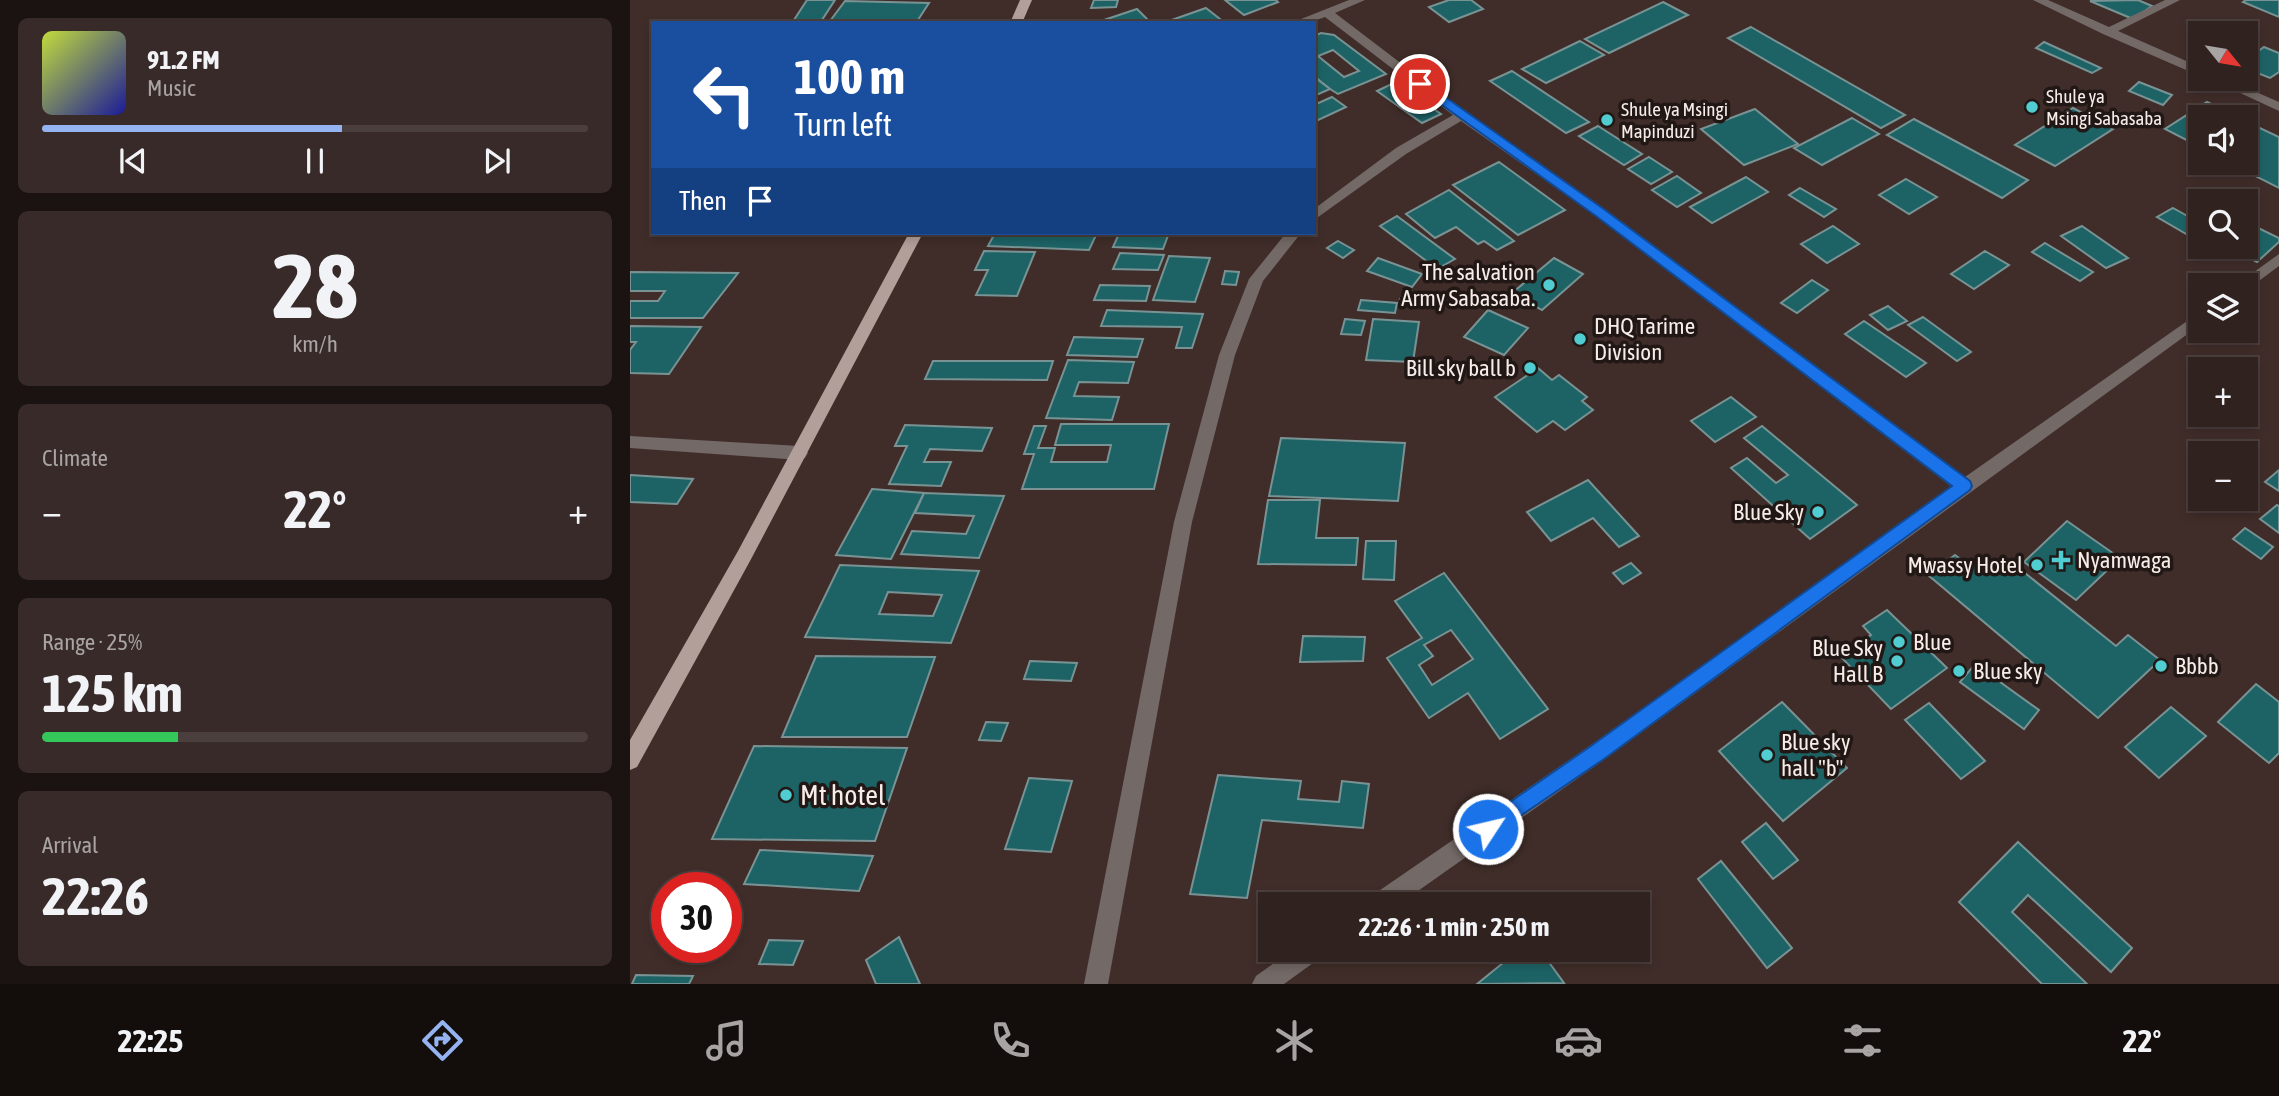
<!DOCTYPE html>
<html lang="en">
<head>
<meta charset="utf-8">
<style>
  :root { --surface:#30221f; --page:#382a28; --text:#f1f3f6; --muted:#a8a4a4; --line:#4b3f3d; --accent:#95b2f1 }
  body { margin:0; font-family:"Asap Condensed",sans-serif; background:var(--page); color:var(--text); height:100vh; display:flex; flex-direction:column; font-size:26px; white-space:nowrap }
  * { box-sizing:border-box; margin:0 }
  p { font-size:23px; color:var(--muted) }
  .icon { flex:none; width:38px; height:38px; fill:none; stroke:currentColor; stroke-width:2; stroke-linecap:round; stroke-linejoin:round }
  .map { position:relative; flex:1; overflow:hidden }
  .drawer { display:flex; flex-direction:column; gap:18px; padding:18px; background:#1a1311; width:630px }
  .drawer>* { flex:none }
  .banner { position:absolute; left:21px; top:21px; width:665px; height:214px; border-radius:0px; box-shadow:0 4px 10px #0003,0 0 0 2px var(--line); background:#1a4fa0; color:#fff; overflow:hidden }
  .needle { width:46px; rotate:120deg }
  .fabs { position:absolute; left:1558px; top:21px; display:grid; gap:14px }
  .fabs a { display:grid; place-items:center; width:70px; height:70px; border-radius:0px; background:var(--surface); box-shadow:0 4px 10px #0003,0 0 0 2px var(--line); font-size:35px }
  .speed { position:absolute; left:21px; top:872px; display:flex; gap:14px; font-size:35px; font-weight:700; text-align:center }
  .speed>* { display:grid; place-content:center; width:91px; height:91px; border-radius:50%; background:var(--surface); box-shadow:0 4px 10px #0003,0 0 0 2px var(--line); line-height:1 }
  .speed .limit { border:10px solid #d22; background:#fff; color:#111 }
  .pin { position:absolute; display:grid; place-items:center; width:60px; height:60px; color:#fff; margin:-30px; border:4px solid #fff; border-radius:50%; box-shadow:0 2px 7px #0007 }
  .me { position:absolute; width:77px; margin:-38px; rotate:55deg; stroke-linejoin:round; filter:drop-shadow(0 0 5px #0008) }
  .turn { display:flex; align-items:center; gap:24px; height:147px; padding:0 28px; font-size:32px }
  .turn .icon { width:91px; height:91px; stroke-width:2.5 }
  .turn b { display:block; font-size:49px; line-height:60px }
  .then { display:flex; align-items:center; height:66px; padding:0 28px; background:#0003; gap:14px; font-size:26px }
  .big { font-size:52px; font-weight:700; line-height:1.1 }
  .drawer .tile { flex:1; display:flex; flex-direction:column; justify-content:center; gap:10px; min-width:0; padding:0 24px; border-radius:10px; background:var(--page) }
  .drawer .dial { align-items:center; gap:0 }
  .dial b { font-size:91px; line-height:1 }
  .song { display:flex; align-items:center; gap:21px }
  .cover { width:84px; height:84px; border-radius:10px; background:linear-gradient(135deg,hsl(70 70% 55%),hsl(240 70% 35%)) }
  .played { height:7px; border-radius:4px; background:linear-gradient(90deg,var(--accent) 55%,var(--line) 55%) }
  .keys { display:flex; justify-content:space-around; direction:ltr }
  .heat { display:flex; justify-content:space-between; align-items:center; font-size:38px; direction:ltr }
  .charge { height:10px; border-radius:5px; background:linear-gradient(90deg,#34c759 25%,var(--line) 0) }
  .trip { position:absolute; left:628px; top:892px; width:392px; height:70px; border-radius:0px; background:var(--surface); box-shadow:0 4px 10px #0003,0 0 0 2px var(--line); font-weight:700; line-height:70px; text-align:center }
  .tabs { display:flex; height:112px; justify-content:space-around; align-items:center; background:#130e0c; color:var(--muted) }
  .tabs .icon { width:49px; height:49px }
  .tabs .selected { color:var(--accent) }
  .tabs b { font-size:32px; color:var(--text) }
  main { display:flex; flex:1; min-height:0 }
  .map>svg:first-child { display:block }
  .building { fill:#1d6366; stroke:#799394; stroke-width:2; fill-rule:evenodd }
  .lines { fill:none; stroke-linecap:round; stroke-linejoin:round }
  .minor { fill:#736967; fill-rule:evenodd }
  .major { fill:#b39f9a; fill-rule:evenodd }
  .route { fill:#1a73e8; stroke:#114b97; stroke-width:2 }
  .poi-dot { fill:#51ccd1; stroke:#211816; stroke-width:2.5 }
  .labels { text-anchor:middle; stroke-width:7; stroke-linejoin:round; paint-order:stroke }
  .far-poi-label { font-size:19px; fill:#f8ece9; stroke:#211816; text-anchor:start }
  .poi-label { font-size:23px; fill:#f8ece9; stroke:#211816; text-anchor:start }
  .near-poi-label { font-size:28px; fill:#f8ece9; stroke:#211816; text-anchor:start }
</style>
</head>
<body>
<main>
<section class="drawer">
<div class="tile">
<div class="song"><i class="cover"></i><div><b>91.2 FM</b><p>Music</p></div></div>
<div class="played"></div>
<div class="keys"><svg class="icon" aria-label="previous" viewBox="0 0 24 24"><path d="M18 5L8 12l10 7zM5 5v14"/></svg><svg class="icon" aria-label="pause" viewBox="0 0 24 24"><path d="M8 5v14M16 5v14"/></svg><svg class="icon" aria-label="next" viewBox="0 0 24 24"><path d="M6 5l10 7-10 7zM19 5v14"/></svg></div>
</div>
<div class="tile dial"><b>28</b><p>km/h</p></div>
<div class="tile"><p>Climate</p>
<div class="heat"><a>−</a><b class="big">22°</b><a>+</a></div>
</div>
<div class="tile"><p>Range · 25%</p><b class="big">125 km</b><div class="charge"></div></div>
<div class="tile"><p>Arrival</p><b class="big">22:26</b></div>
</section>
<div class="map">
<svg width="1649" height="984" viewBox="0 0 1649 984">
  <rect width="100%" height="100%" fill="#402d29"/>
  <!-- building -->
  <g class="building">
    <path d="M177,0H205L190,23H162Z"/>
    <path d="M464,0H488L486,7L461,8Z"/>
    <path d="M595,0H646L648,2L614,15Z"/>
    <path d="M819,0H841L853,9L819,22L799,7Z"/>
    <path d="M1508,0L1522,6L1503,19L1460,1Z"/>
    <path d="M1616,0H1649V17L1613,2Z"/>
    <path d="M215,1L299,3L286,23L200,21Z"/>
    <path d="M1033,2L1058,15L979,53L955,39Z"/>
    <path d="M576,8L595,23L536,22Z"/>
    <path d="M507,9L521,23H465Z"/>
    <path d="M1121,27L1275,115L1251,128L1098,38Z"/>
    <path d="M691,33L704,35L756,74L708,94L700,89L684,76V36ZM703,50L729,71L714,77L688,56Z"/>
    <path d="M950,41L974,55L916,83L892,69Z"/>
    <path d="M1414,42L1471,68L1462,73L1406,48Z"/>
    <path d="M1634,47L1649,53V72L1640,78L1615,68V57L1619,58Z"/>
    <path d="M882,71L959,122L936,133L860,81Z"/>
    <path d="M684,77L700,89L684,96Z"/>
    <path d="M766,82L811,114L792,123L747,91Z"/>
    <path d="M1509,82L1542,95L1533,105L1499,91Z"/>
    <path d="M702,97L716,107L684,122V105Z"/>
    <path d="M1577,102L1608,117H1570V147L1535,129Z"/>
    <path d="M1443,108L1483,129L1425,166L1385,145Z"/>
    <path d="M1125,109L1168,144L1114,165L1071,129Z"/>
    <path d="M1222,118L1249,134L1192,165L1164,148Z"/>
    <path d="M1284,119L1398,180L1372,198L1257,135Z"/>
    <path d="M1615,121L1649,137V188L1600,163H1615Z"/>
    <path d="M968,126L1012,154L994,165L949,136Z"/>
    <path d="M1019,157L1042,172L1021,184L998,169Z"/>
    <path d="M869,162L935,210L888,235L823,185Z"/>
    <path d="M1047,176L1071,193L1047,207L1022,190Z"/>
    <path d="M1116,177L1138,192L1082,223L1060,207Z"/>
    <path d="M1276,179L1307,197L1279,214L1249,195Z"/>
    <path d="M1170,188L1206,209L1194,217L1159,195Z"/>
    <path d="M819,190L884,241L867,250L854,241L848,244L826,227L805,238L776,214Z"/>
    <path d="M1543,208L1570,223V242L1527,217Z"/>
    <path d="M767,216L825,259L807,269L750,226Z"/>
    <path d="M1620,224L1649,238V242L1627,262L1597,247H1615V228Z"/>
    <path d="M1203,226L1229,244L1197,263L1171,244Z"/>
    <path d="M1452,226L1498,258L1476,268L1431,236Z"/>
    <path d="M365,233L446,235L467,233L459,250L358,246Z"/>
    <path d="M479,233H539L533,249L483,247L488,236H477Z"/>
    <path d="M708,241L724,250L713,258L697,248Z"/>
    <path d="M1415,243L1463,272L1450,281L1402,252Z"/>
    <path d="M354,251L405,252L387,296L346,295L358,270H345Z"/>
    <path d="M1355,251L1379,265L1344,289L1321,274Z"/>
    <path d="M490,253L534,255L528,270L483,269Z"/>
    <path d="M539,256L580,258L565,302L523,300Z"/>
    <path d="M748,258L792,274L782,287L737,271Z"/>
    <path d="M924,258L953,274L912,310L882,293Z"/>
    <path d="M595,271L609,272L606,285L592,284Z"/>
    <path d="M0,272L108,273L73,318H0V301H28L35,291H0Z"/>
    <path d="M1182,280L1198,290L1167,313L1151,303Z"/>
    <path d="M470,285L520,286L516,301L464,300Z"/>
    <path d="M775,290L794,295L789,304L770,299Z"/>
    <path d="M731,300L767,303L765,313L728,310Z"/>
    <path d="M1258,306L1277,321L1258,330L1240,315Z"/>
    <path d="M477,310L573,314L562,348H546L552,327L471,326Z"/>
    <path d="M858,310L898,328L874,355L834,337Z"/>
    <path d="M1293,317L1341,352L1327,361L1278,325Z"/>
    <path d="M715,319L735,321L731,335L711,334Z"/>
    <path d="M743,319L789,322L783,362L736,360Z"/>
    <path d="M1234,321L1296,363L1276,377L1215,334Z"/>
    <path d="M0,326L71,327L39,374L0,373V350L6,342H0Z"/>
    <path d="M444,337L513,339L507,357L437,355Z"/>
    <path d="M438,360L504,362L498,383L449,382L444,396L489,397L482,420L416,418Z"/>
    <path d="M303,361H423L417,380L295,379Z"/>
    <path d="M908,368L922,380L929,375L957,397L952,401L963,410L935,430L923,421L907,432L865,397Z"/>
    <path d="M1101,397L1126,417L1085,442L1061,421Z"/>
    <path d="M431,424H539L524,489H392L404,454H394L404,426H416L408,448H425L421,462H477L481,445H425Z"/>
    <path d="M275,425L362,428L352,451L300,449L294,462H321L311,486L259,484L277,446H265Z"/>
    <path d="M1132,426L1227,505L1180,539L1101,468L1117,458L1146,483L1158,475L1114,438Z"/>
    <path d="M651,438L775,443L768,501L639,496Z"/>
    <path d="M1649,470V491L1635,482Z"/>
    <path d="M0,475L63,479L47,504L0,502Z"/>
    <path d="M958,480L1009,536L989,547L963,518L921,541L897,512Z"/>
    <path d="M242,489L294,493L261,559L206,555Z"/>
    <path d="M294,493L374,496L349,558L271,554L282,531L336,534L344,516L285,513Z"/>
    <path d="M638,500H690L686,538H728L726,565L628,564Z"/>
    <path d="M1647,505L1649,506V533L1630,519Z"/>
    <path d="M1437,521L1490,558L1446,600L1394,562Z"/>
    <path d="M1615,528L1643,547L1631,559L1603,539Z"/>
    <path d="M736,541H766L764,580L733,579Z"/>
    <path d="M1325,555L1340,566L1350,558L1366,571L1374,566L1390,569L1486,646L1498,635L1530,660L1468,718L1298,575Z"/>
    <path d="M1001,563L1011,573L993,584L983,573Z"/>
    <path d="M210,565L349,571L321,643L175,637ZM258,592L312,595L303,616L249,614Z"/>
    <path d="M814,573L918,709L870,739L838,693L799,718L757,658L792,638L765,601ZM821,630L843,659L802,685L789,665L803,656L794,645Z"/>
    <path d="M1257,610L1317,668L1261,709L1210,656L1241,635L1233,626Z"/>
    <path d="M673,636L735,637L733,661L670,662Z"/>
    <path d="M186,656L305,657L277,737H152Z"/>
    <path d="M400,661L447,663L441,681L394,679Z"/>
    <path d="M1345,664L1409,710L1394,729L1330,682Z"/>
    <path d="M1626,684L1649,702V753L1639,763L1588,722Z"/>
    <path d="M1152,702L1217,768L1153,821L1089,751Z"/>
    <path d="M1299,703L1355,761L1331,779L1275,720Z"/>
    <path d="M1541,707L1576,736L1529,778L1495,747Z"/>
    <path d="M356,722L378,723L371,741L349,740Z"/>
    <path d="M124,746L277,748L245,841L82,839Z"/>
    <path d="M588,775L671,781L668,799L709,802L712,781L739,784L733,828L632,820L617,898L560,894Z"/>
    <path d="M399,778L442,781L421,852L375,849Z"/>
    <path d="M1136,823L1168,860L1143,879L1112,842Z"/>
    <path d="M1388,842L1502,948L1481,972L1398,895L1382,912L1457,984H1412L1329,902Z"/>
    <path d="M130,850L243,856L229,891L114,884Z"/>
    <path d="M1091,861L1162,948L1137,968L1068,879Z"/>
    <path d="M269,937L290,984H246L236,960Z"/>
    <path d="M139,940L173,941L163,965L129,964Z"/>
    <path d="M889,950H910L934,983L847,984Z"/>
    <path d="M6,975L63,976L59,984H2Z"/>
  </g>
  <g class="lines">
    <!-- minor -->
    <g class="minor">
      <path d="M719,0H735L705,13L835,112L976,210L1335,477L1570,312V325L975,759L768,905H737L740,897L961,745L1322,487L966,216L831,121L776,154L684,220V209L766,148L823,115L695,17L678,23H661Z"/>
      <path d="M1403,0H1418L1479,27L1535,0H1550L1488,31L1570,67V76L1473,34Z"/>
      <path d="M1580,79H1596L1649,102V111Z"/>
      <path d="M656,233H671L633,281L605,355L562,522L478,984H454L544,522L589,355L619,279Z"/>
      <path d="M1649,254V266L1618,289H1615V285H1606Z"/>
      <path d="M0,436L169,446L175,448L178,453L175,458L169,460L0,448Z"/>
      <path d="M662,950H694L690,958L654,984H622L626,976Z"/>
    </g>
    <!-- major -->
    <g class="major">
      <path d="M390,0H402L392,23H380Z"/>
      <path d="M279,233H293L120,561L7,767L0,770V740L108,551Z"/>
    </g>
  </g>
  <!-- route -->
  <path class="route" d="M787,82H794L975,210L1340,481L1342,486L1340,490L974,759L858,838L851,836L848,829L851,822L961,746L1322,486L966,216L787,87Z"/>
  <!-- markers -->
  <g class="poi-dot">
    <circle cx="1402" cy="107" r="7"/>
    <circle cx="977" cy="120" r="7"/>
    <circle cx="919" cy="285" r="7"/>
    <circle cx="950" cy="339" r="7"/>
    <circle cx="900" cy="368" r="7"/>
    <circle cx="1188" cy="512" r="7"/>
    <path d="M1427.5 549.5h7v7h7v7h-7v7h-7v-7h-7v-7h7z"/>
    <circle cx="1407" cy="565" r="7"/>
    <circle cx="1269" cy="642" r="7"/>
    <circle cx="1267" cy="661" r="7"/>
    <circle cx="1531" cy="666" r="7"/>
    <circle cx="1329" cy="671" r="7"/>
    <circle cx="1137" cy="755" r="7"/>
    <circle cx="156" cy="795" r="7"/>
  </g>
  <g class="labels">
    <!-- far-poi labels -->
    <g class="far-poi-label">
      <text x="1416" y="103">Shule ya<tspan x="1416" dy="22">Msingi Sabasaba</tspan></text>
      <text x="991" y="116">Shule ya Msingi<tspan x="991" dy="22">Mapinduzi</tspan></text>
    </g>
    <!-- poi labels -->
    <g class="poi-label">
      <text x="905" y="280" text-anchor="end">The salvation<tspan x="905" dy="26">Army Sabasaba.</tspan></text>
      <text x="964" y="334">DHQ Tarime<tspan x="964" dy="26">Division</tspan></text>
      <text x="886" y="376" text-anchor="end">Bill sky ball b</text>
      <text x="1174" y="520" text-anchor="end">Blue Sky</text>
      <text x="1447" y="568">Nyamwaga</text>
      <text x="1393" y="573" text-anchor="end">Mwassy Hotel</text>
      <text x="1283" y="650">Blue</text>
      <text x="1253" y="656" text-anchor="end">Blue Sky<tspan x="1253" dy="26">Hall B</tspan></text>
      <text x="1545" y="674">Bbbb</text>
      <text x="1343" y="679">Blue sky</text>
      <text x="1151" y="750">Blue sky<tspan x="1151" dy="26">hall "b"</tspan></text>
    </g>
    <!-- near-poi labels -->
    <g class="near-poi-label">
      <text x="170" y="805">Mt hotel</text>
    </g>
  </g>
</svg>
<div class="fabs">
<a><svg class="needle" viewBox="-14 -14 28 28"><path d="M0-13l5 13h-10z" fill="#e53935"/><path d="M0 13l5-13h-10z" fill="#a8a4a4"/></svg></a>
<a><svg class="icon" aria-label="sound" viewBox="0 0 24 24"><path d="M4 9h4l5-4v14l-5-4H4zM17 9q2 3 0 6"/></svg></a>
<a><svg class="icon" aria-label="search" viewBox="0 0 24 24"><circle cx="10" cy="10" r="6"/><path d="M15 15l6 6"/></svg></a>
<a><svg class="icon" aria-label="layers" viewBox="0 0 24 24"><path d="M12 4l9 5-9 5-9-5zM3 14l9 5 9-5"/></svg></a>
<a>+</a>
<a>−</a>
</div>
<div class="speed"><div class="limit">30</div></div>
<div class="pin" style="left:790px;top:84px;background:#d93025"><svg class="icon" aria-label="arrive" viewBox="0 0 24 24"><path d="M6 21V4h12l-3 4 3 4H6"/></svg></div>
<svg class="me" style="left:858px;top:829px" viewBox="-20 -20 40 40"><circle r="17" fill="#1a73e8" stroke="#fff" stroke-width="3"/><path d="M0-11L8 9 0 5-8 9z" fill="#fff"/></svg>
<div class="trip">22:26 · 1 min · 250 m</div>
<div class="banner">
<div class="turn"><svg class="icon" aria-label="left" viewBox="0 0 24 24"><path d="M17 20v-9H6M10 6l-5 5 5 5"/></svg><div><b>100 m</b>Turn left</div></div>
<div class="then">Then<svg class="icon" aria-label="arrive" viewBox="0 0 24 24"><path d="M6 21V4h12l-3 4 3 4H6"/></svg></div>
</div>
</div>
</main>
<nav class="tabs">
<b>22:25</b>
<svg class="icon selected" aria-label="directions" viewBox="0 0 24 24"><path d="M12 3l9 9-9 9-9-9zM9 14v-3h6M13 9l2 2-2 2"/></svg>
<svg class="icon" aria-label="music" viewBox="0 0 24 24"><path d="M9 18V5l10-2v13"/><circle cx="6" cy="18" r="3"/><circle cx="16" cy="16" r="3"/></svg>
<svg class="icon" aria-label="phone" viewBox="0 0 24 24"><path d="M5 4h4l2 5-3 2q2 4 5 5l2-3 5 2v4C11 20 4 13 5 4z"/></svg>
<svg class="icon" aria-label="climate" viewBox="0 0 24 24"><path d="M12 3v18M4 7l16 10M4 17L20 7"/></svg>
<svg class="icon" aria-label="car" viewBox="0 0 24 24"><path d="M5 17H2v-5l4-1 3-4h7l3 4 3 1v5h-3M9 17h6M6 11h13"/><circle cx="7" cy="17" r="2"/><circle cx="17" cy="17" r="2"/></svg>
<svg class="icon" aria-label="filters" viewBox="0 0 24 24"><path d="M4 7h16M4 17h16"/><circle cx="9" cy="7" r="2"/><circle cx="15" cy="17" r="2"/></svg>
<b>22°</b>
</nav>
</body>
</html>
